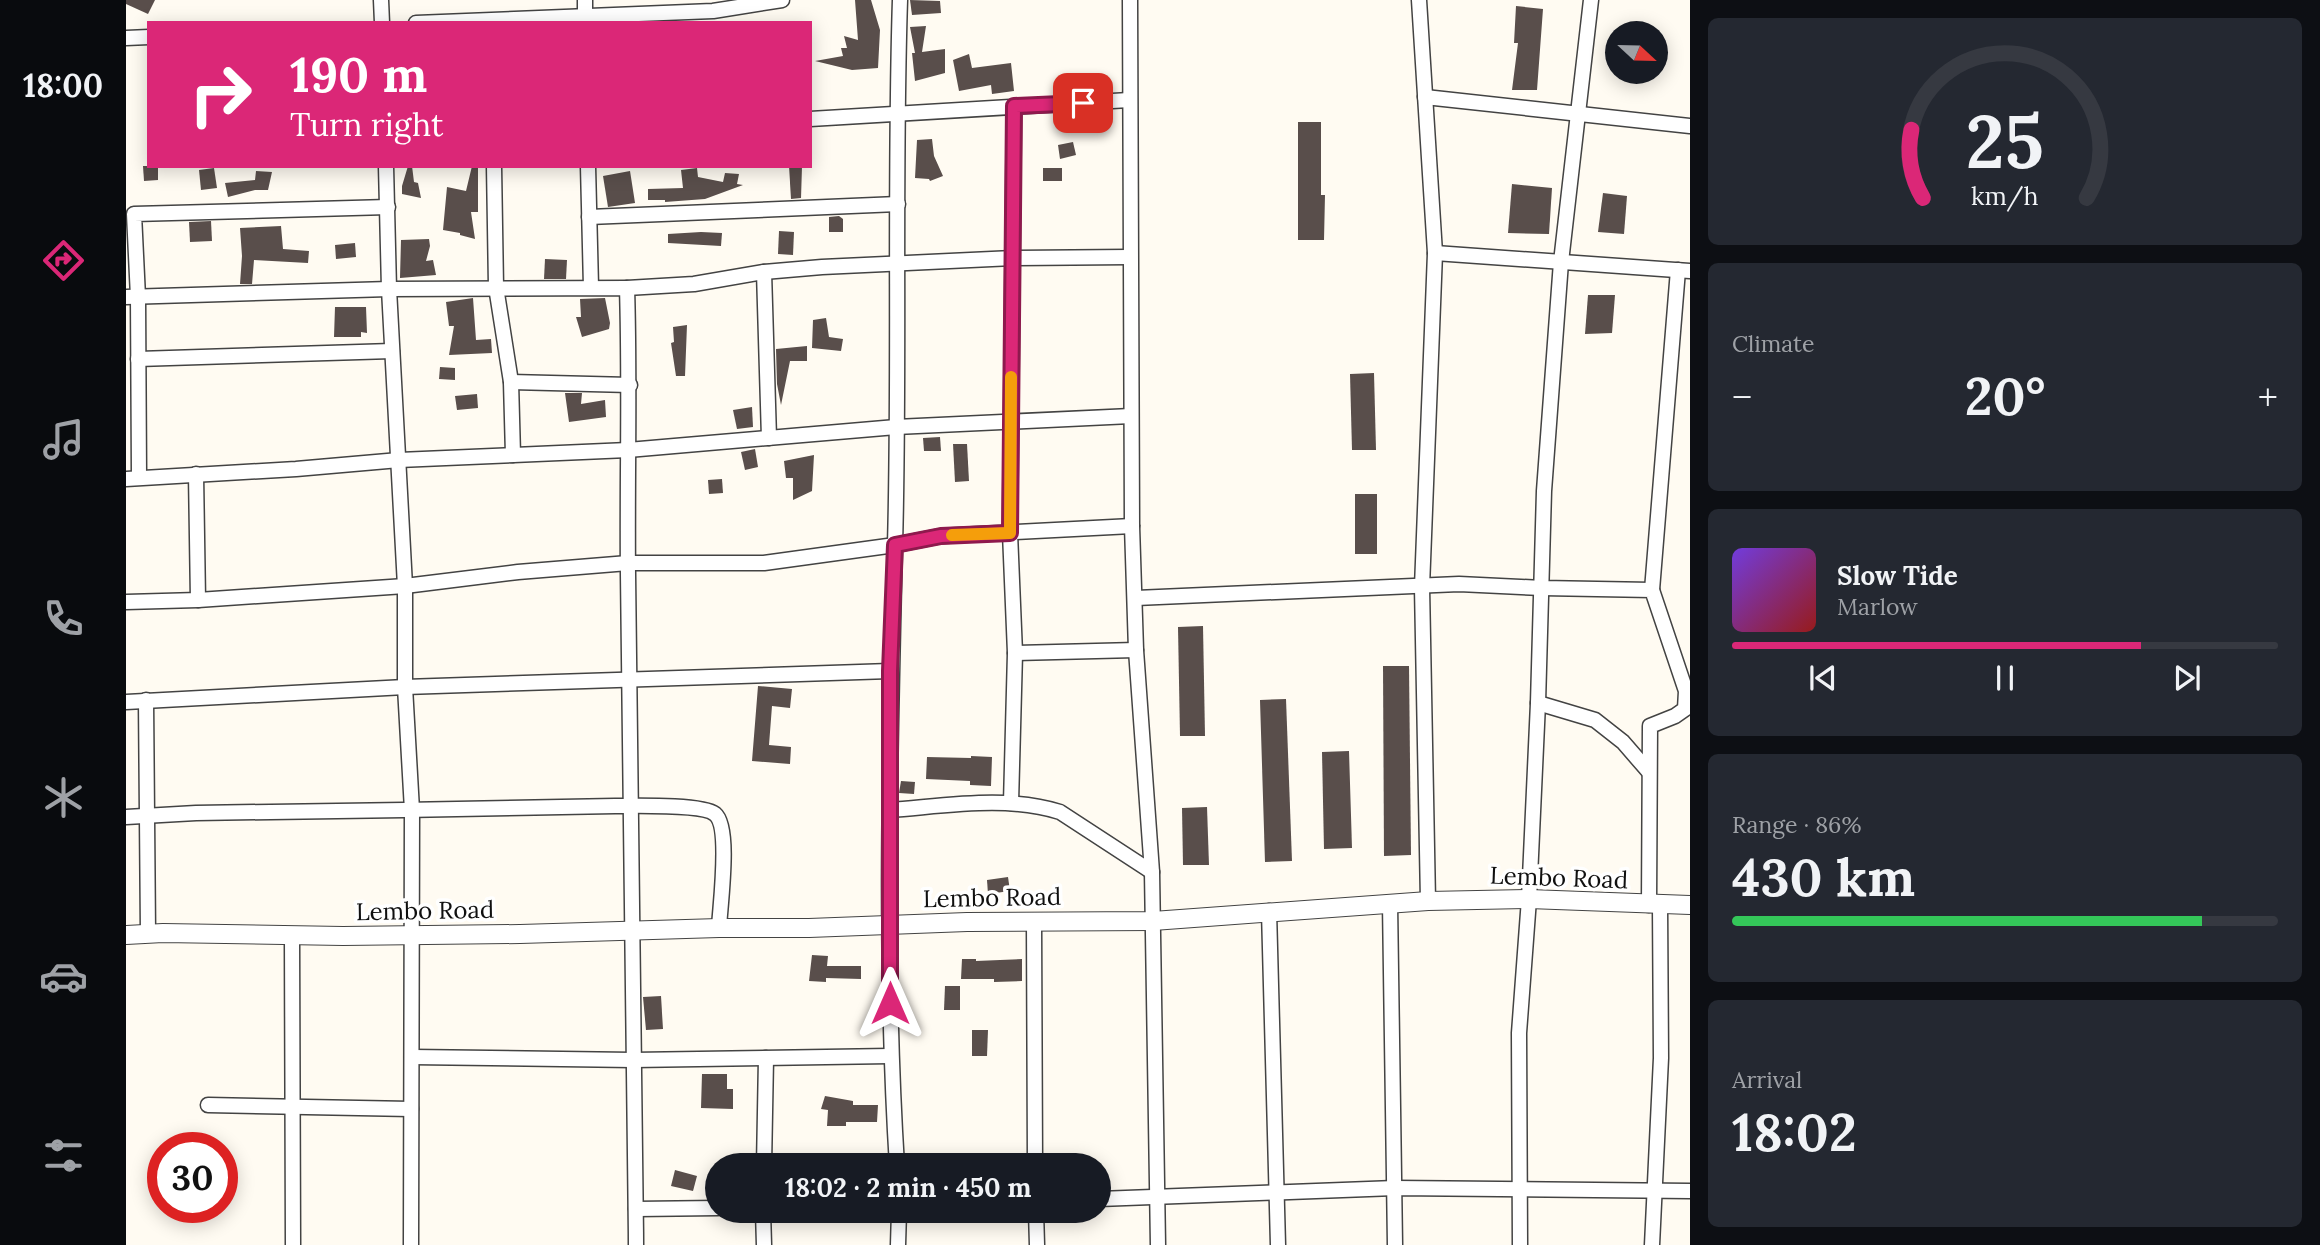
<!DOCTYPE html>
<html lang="en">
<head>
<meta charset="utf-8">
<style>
  :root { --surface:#171b24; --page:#242831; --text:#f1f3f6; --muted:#9ea1a6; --line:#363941; --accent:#db2777 }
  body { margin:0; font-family:Lora,serif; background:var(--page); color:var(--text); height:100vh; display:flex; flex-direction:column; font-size:26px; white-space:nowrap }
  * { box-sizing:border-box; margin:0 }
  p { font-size:23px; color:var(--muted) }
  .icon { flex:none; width:38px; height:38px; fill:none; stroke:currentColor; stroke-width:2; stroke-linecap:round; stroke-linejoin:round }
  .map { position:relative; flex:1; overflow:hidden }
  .sheet { display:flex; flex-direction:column; gap:18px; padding:18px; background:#0d0f14; width:630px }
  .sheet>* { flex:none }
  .hud { position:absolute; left:21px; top:21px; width:665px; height:147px; border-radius:0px; box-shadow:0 4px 18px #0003; background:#db2777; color:#fff; overflow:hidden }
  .needle { width:46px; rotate:112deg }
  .tools { position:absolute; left:1479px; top:21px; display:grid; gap:14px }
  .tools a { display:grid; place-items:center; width:63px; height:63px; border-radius:50%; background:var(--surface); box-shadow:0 4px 18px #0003; font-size:35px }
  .speed { position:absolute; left:21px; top:1132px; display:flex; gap:14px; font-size:35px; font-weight:700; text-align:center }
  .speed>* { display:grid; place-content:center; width:91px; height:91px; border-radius:50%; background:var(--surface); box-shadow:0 4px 18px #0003; line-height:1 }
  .speed .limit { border:10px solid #d22; background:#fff; color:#111 }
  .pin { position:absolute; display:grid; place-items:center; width:60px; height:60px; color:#fff; margin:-30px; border-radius:14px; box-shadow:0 4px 10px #0006 }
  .me { position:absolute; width:77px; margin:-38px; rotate:0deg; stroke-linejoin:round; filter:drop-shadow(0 0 5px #0008) }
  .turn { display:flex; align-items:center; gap:24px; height:147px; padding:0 28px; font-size:32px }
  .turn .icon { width:91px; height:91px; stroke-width:2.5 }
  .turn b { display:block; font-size:49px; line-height:60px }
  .big { font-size:52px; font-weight:700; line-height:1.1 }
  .sheet .tile { flex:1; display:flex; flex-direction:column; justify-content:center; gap:10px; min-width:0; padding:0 24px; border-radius:10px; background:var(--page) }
  .sheet .dial { align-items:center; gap:0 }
  .dial svg { height:182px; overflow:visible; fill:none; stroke:var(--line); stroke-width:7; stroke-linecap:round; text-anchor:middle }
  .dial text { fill:var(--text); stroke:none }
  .song { display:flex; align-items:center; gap:21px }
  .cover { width:84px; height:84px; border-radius:10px; background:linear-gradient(135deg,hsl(260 70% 55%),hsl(0 70% 35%)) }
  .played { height:7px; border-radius:4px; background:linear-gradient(90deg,var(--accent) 75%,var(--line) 75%) }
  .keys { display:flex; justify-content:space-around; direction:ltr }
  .heat { display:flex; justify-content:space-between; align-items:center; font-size:38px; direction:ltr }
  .charge { height:10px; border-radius:5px; background:linear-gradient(90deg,#34c759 86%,var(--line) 0) }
  .trip { position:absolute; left:579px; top:1153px; width:406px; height:70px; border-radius:35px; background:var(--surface); box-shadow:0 4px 18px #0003; font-weight:700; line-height:70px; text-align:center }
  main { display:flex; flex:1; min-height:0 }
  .dock { display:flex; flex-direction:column; width:126px; justify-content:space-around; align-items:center; background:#090b0e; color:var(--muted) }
  .dock .icon { width:49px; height:49px }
  .dock .active { color:var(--accent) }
  .dock b { font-size:32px; color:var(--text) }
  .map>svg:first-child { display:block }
  .building { fill:#594e4b }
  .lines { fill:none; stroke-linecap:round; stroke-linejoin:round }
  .minor-casing { stroke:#434343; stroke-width:17 }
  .tertiary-casing { stroke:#434343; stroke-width:20 }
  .minor { stroke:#fff; stroke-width:14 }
  .tertiary { stroke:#fff; stroke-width:18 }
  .route-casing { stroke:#8e194d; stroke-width:18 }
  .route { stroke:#db2777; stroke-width:12 }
  .slow { stroke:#f59e0b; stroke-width:12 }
  .labels { text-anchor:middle; stroke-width:7; stroke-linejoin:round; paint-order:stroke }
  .street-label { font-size:24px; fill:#101010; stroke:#fff }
</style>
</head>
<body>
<main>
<nav class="dock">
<b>18:00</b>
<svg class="icon active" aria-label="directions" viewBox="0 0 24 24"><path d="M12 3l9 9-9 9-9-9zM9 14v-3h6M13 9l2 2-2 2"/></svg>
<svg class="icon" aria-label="music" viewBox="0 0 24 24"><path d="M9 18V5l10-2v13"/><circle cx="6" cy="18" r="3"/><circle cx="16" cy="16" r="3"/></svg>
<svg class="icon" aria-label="phone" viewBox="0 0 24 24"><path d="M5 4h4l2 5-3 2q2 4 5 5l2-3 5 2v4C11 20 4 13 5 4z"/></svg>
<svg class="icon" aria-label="climate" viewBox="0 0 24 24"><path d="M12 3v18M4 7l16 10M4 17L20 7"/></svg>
<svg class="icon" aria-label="car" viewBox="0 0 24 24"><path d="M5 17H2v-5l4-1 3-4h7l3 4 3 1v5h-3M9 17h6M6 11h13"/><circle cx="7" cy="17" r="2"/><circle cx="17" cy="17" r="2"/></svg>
<svg class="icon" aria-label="filters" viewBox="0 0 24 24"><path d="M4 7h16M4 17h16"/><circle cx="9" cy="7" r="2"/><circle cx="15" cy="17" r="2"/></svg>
</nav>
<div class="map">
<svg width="1564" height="1245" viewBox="0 0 1564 1245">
  <rect width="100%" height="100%" fill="#fffbf2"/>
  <!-- building -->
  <g class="building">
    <path d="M0,0H29L22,14L0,4Z"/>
    <path d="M729,0H745L754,30L752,68L726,70L689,61L717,56L715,48H721L718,36L732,40Z"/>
    <path d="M784,0L814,1L815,13L786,15Z"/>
    <path d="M1390,6L1417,9L1411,90H1386L1392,43H1388Z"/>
    <path d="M800,26L796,52L819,49V73L789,81L786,53H789L784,27Z"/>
    <path d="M843,54L846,68L885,63L888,91L866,94L865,85L833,91L827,60Z"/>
    <rect x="938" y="77" width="14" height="14"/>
    <path d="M1172,122H1195V195H1199L1198,240H1172Z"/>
    <path d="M806,139L808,156L817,176L804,181L803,179L789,178L791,140Z"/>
    <path d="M947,142L950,155L934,159L932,145Z"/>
    <path d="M17,166H32V180L18,181Z"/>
    <path d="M282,166H286L288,182L292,183L295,198L276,194V186Z"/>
    <path d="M346,166H352V212H345L349,239L334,235V233L317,230L321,187L340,191Z"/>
    <path d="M663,166H676L675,198L665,199Z"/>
    <path d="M88,168L91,188L75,190L73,170Z"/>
    <path d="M571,168L572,177L597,182L599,173L613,174L611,184L617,185L579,199L539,202V200H522V189L557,188L555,170Z"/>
    <rect x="917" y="168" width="19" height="13"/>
    <path d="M130,171L146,172L142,190H129L102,197L99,183L129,180Z"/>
    <path d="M504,171L509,203L482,207L477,176Z"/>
    <path d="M1386,184L1426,188L1423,234L1382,233Z"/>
    <path d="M1477,193L1501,196L1498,234L1472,232Z"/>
    <path d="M713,216L717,219V232H703V217Z"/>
    <path d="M85,221L86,241L64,242L63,222Z"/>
    <path d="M155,226L157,249L183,251L182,263L128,260L126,284H114L116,256L114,228Z"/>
    <path d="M653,231L668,232L667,255L652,254Z"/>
    <path d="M575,232L596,233L595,246L542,243V234Z"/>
    <path d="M303,239L304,246L300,261L307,260L310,275L274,278L275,240Z"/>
    <path d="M229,243L230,257L210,259L209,245Z"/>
    <path d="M419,259L441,260L440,279H418Z"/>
    <path d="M1462,295H1489L1486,333L1459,334Z"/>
    <path d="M347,298L350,340L365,339L366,353L323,355L328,326H323L320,302Z"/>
    <path d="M479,298L484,323L483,329L456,337L450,317H455L454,299Z"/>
    <path d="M209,307H240L241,333L235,332V337H208Z"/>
    <path d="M700,318L703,337L717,339L715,351L686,348L687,320Z"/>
    <path d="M561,325L559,376H550L545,343L548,342L547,327Z"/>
    <path d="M681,346V361H664L655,405L651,384L650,349Z"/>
    <path d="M314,367L329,368V380L313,379Z"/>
    <path d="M1248,373L1250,450H1226L1224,374Z"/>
    <path d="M439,393H456L455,404L479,400L480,417L443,422Z"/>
    <path d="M351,394L352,408L331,410L329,396Z"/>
    <path d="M626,407L627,427L611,429L607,410Z"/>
    <path d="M814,437L815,451H798L797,438Z"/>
    <path d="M827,444H841L843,481L829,482Z"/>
    <path d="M629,449L632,467L619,470L615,452Z"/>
    <path d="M688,455L686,491L667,500V478H660L658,461Z"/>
    <path d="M596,479L597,493L583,494L582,480Z"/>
    <rect x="1229" y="494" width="22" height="60"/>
    <path d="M1077,626L1079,736H1054L1052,627Z"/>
    <path d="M1257,666H1283L1285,855L1258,856Z"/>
    <path d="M632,686L666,689L664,708L646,706L643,745L665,747L664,764L626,761Z"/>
    <path d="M1160,699L1166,861L1139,862L1134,700Z"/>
    <path d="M1223,751L1226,848L1198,849L1196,752Z"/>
    <path d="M845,756L866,757L865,786L844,785V781L800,779L801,757L845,758Z"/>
    <path d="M775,781L789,782L788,794L773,793Z"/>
    <path d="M1081,807L1083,865H1057L1056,808Z"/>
    <path d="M882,877L884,891L862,894L861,880Z"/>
    <path d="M686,955L702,956L701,966H735V979L700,978V982L683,981Z"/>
    <path d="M836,959H850V961L896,959V981L868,982V979H835Z"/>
    <path d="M819,986H834V1010H818Z"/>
    <path d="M535,996L537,1029L520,1030L517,997Z"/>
    <path d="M846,1030H862L861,1056H846Z"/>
    <path d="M576,1074H601V1089H607V1109L575,1108Z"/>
    <path d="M699,1096L727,1101V1105H752L751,1122H720V1126H701L702,1110L695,1109Z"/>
    <path d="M549,1170L571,1176L567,1191L545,1186Z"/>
  </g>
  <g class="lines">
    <defs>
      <g id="minor">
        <path d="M255,0L256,23"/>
        <path d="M459,0V23"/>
        <path d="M1004,0L1006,526L1010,650L1026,872L1032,1245"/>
        <path d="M1293,0L1309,253L1296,587L1302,901"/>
        <path d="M290,23L587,11L656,0"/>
        <path d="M0,38L23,37"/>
        <path d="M1299,97L1564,126"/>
        <path d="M684,119L1003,100"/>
        <path d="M260,166L263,289L279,586V687L286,810L285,1245"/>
        <path d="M368,166L370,287L385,382L387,455"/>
        <path d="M462,166L465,287"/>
        <path d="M463,217L772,204"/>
        <path d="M1309,253L1564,271"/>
        <path d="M638,272L643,438"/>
        <path d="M501,288L568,284L638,272L696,267L887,258L1003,257"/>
        <path d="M0,297L263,289L501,288C504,383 501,478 502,574C504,797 509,1021 510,1245"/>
        <path d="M12,359L266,351"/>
        <path d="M385,382L504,385"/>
        <path d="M70,474L72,600"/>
        <path d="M13,477L12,297L8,214L262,207"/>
        <path d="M0,479L170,469L273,460L502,450L770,427L1005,416"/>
        <path d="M1526,590L1552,270"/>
        <path d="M1010,598L1333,584L1416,588L1526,590L1560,691L1559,709L1549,716L1524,726L1523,905"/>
        <path d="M0,602L72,600L279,586L392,572L502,563H638L769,545L815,536L1006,526"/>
        <path d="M889,653L1010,650"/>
        <path d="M20,700L22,934"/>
        <path d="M0,702L279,687L764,671"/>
        <path d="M1412,703L1469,720L1497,742L1523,772"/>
        <path d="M885,803L889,653L884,533L888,106"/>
        <path d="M764,810C819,806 881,795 934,812L1026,872"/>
        <path d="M0,817L70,813C210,811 349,809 489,806C508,806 576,804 589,814C605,827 594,905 593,928"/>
        <path d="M1264,903L1269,1245"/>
        <path d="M1143,911L1152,1245"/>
        <path d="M908,921L909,1166"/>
        <path d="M166,936L167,1245"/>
        <path d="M286,1057L507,1060L764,1056"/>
        <path d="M82,1105L285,1109"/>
        <path d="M638,1166L640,1058"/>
        <path d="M771,1166C758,959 764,752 769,545C774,363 768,182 774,0"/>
        <path d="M973,1199L1269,1188L1564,1191"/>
        <path d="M510,1209L592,1208"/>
        <path d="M637,1211L638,1245"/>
        <path d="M910,1211L911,1245"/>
        <path d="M772,1245L773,1211"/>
        <path d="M1394,1245L1393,1033L1403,899L1412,703L1418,491L1435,262L1465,0"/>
        <path d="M1526,1245L1535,1058L1534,905"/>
      </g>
      <path id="tertiary" d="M0,935L37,933L217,936L394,934L593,928H683L841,922L1027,921L1302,901L1403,899L1564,905"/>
    </defs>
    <!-- minor casing -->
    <use href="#minor" class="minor-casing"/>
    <!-- tertiary casing -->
    <use href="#tertiary" class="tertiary-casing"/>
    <!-- minor -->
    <use href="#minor" class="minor"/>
    <!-- tertiary -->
    <use href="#tertiary" class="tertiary"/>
  </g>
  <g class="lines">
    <defs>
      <path id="route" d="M764,1003V671L769,545L815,536L884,533L888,106L957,103"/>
    </defs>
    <!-- route casing -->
    <use href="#route" class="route-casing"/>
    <!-- route -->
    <use href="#route" class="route"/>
    <!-- slow -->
    <path class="slow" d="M826,535L884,533L885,377"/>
  </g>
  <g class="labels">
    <!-- street labels -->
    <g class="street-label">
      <text transform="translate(1433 878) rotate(2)" y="8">Lembo Road</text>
      <text transform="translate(866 898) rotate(-1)" y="8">Lembo Road</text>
      <text transform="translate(299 911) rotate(-1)" y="8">Lembo Road</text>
    </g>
  </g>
</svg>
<div class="tools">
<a><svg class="needle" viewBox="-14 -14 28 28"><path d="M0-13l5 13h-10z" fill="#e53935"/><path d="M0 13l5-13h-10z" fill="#9ea1a6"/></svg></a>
</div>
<div class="speed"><div class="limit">30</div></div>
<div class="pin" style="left:957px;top:103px;background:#d93025"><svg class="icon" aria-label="arrive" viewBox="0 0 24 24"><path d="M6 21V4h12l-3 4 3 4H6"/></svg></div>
<svg class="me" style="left:764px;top:1003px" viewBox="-20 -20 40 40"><path d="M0-17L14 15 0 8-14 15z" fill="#db2777" stroke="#fff" stroke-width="4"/></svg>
<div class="trip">18:02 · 2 min · 450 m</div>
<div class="hud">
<div class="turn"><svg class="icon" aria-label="right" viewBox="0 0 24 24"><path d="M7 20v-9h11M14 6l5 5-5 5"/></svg><div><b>190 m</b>Turn right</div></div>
</div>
</div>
<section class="sheet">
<div class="tile dial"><svg viewBox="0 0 100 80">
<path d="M14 69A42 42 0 1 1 86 69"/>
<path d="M14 69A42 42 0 0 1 9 39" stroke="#db2777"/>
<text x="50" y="56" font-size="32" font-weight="700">25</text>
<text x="50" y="72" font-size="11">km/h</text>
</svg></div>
<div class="tile"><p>Climate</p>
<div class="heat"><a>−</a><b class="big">20°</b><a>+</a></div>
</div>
<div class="tile">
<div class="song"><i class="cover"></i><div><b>Slow Tide</b><p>Marlow</p></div></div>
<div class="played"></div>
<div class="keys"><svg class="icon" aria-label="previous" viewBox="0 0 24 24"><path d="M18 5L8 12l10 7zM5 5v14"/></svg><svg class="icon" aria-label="pause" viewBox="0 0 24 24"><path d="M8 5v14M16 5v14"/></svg><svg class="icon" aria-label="next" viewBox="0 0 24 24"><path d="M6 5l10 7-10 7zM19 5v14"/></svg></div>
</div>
<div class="tile"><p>Range · 86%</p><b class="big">430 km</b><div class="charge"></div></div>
<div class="tile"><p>Arrival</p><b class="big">18:02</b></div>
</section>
</main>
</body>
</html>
